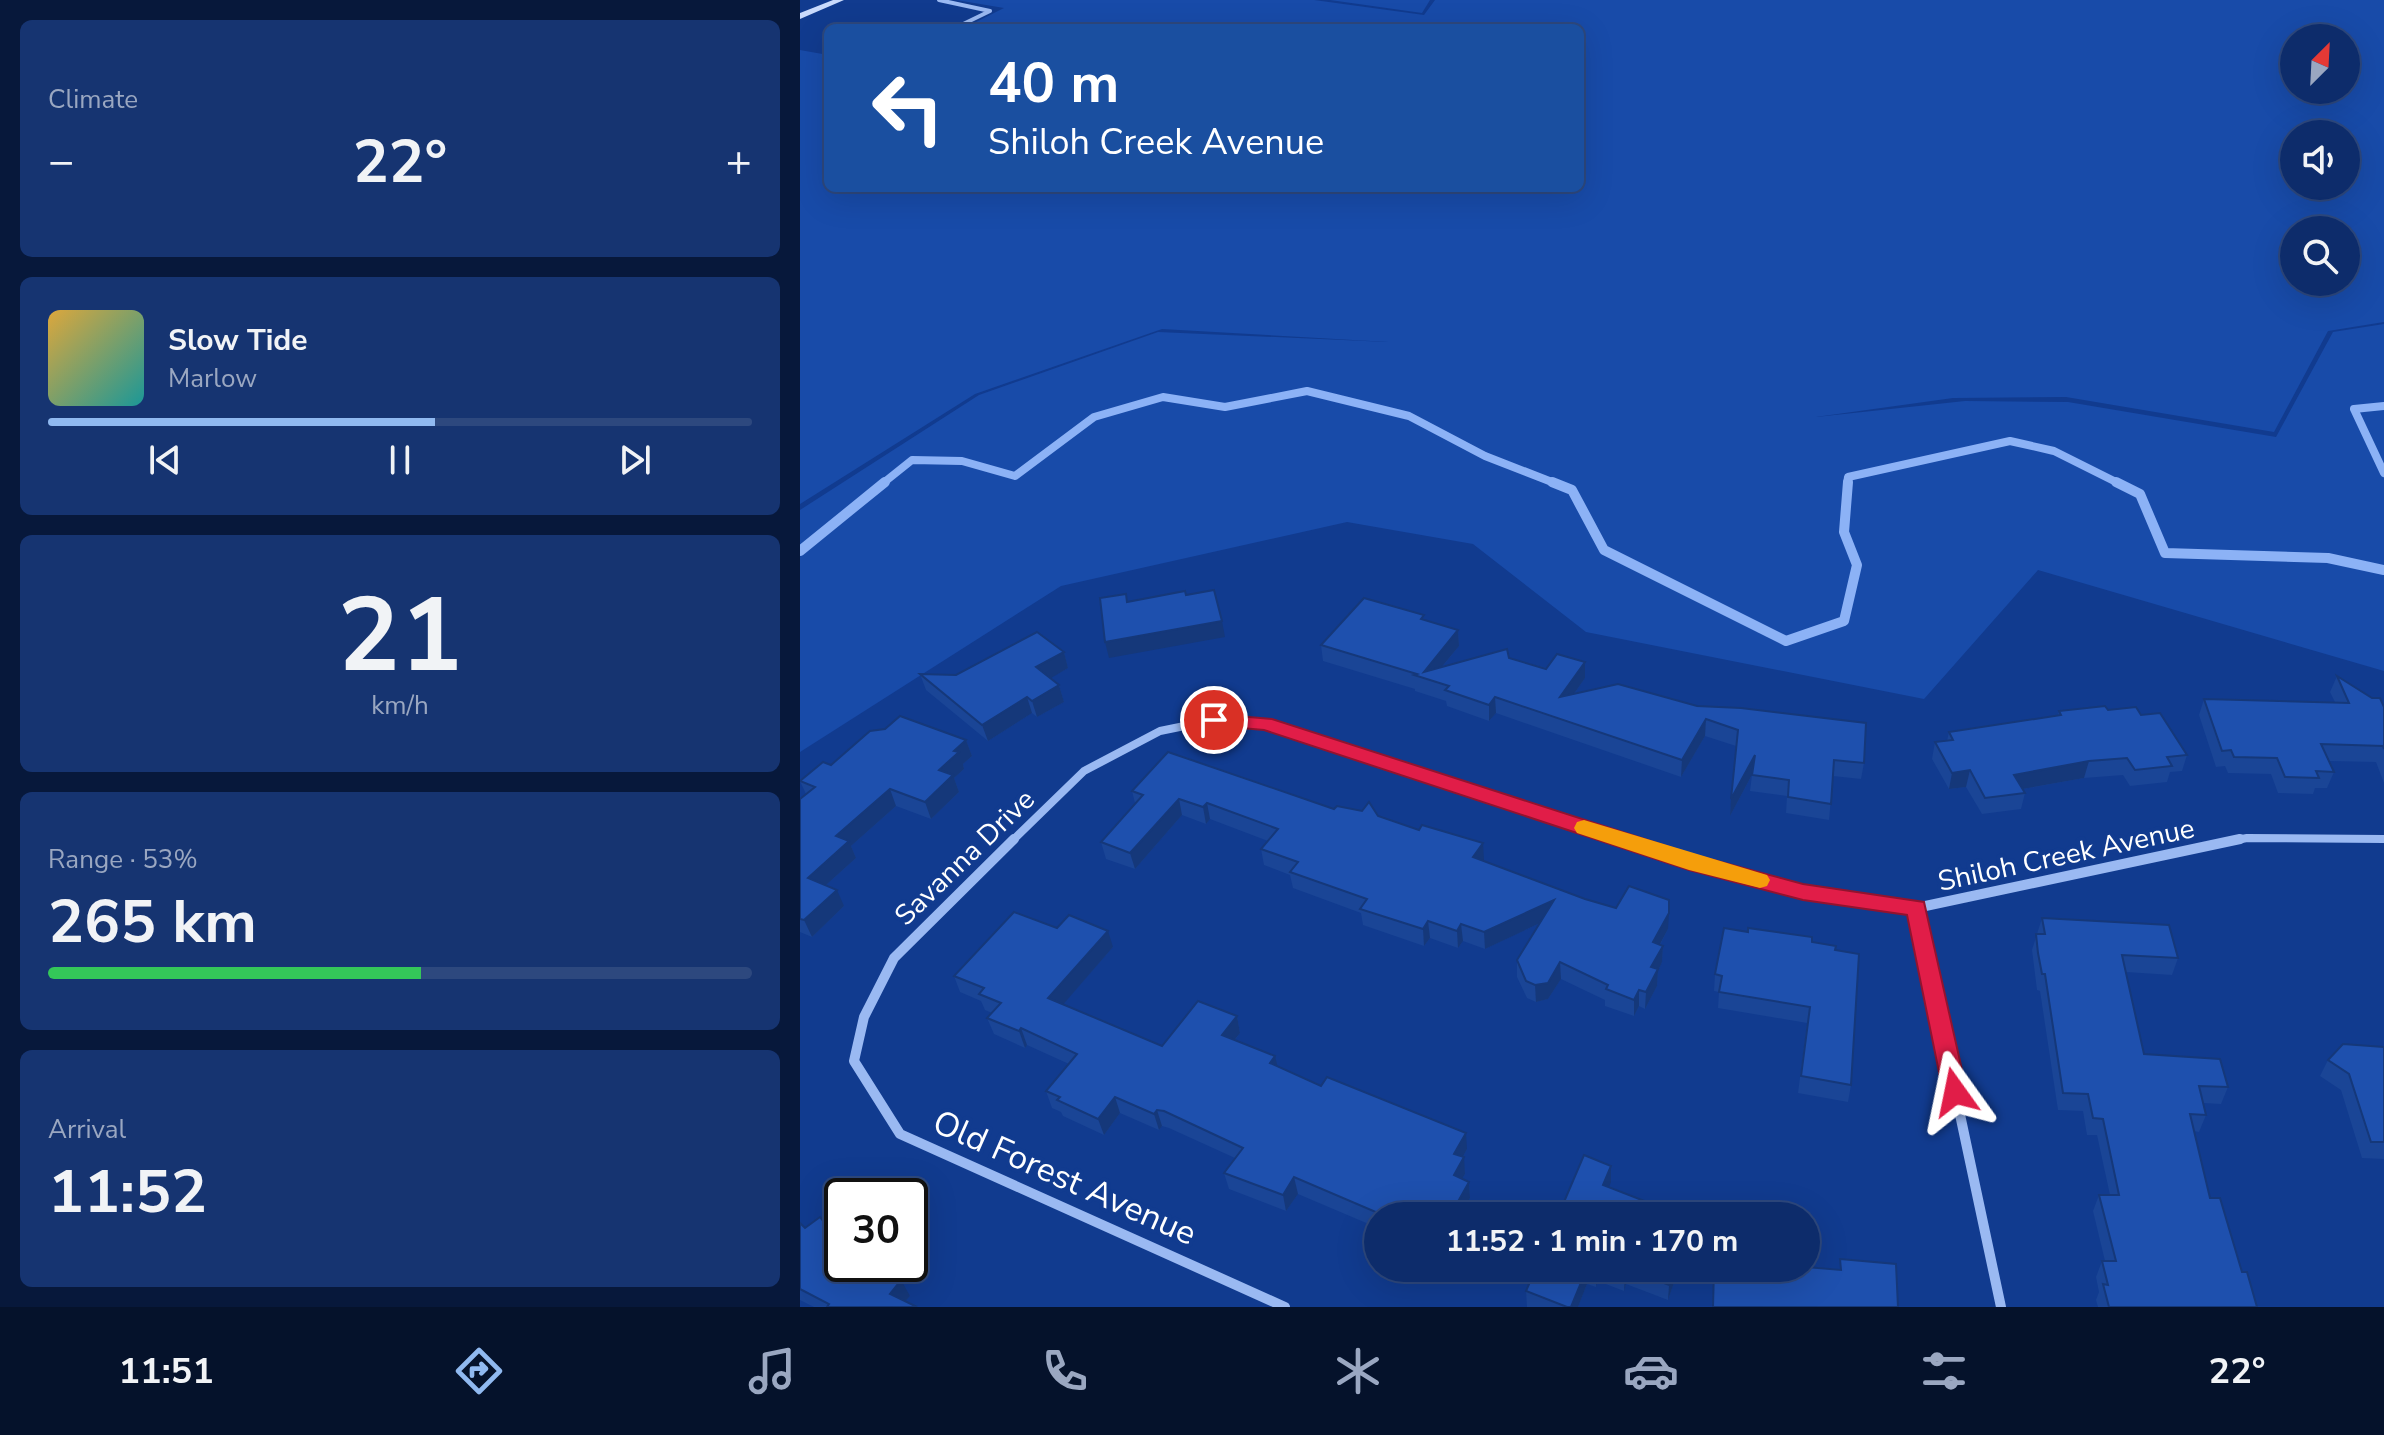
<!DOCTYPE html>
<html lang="en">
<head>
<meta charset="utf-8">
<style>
  :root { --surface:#0d2c6b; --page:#163471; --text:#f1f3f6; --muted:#9aa7c1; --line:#2d487e; --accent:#90b9f0 }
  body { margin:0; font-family:"Nunito Sans",sans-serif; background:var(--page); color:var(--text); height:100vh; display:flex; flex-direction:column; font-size:30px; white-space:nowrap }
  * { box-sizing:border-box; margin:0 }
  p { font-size:26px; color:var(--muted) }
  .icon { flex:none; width:44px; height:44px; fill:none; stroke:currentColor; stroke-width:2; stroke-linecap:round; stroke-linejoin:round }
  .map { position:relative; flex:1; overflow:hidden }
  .sheet { display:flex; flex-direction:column; gap:20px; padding:20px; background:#07183b; width:800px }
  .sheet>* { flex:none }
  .banner { position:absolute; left:24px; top:24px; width:760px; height:168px; border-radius:12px; box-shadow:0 8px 32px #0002,0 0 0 2px var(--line); background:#1a4fa0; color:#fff; overflow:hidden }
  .needle { width:52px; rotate:24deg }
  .controls { position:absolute; left:1480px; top:24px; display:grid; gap:16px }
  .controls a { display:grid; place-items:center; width:80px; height:80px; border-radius:50%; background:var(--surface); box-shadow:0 8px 32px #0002,0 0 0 2px var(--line); font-size:40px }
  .speed { position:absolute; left:24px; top:1178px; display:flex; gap:16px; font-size:40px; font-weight:700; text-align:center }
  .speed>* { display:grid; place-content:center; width:104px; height:104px; border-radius:50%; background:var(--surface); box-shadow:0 8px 32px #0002,0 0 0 2px var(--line); line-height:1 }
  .speed .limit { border:4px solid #111; border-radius:12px; background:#fff; color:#111 }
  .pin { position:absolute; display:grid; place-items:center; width:68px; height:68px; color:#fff; margin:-34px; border:4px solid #fff; border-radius:50%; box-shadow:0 2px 8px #0007 }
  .me { position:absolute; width:88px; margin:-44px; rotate:348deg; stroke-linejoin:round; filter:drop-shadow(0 0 6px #0008) }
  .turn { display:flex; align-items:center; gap:28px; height:168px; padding:0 32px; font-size:36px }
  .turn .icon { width:104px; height:104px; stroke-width:2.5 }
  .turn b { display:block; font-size:56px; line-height:68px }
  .big { font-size:60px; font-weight:700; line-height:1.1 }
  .sheet .card { flex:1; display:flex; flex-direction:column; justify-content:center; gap:12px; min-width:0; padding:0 28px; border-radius:12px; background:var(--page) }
  .sheet .dial { align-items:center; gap:0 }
  .dial b { font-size:104px; line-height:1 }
  .song { display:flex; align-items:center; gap:24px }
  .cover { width:96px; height:96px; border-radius:12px; background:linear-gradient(135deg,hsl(40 70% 55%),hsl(180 70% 35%)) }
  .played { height:8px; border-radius:4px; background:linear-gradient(90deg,var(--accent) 55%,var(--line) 55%) }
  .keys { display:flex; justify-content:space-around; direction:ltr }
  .heat { display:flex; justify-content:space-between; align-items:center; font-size:44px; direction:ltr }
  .charge { height:12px; border-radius:6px; background:linear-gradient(90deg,#34c759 53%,var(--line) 0) }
  .trip { position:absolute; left:564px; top:1202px; width:456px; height:80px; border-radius:40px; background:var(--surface); box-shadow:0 8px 32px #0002,0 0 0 2px var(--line); font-weight:700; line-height:80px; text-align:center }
  .tab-bar { display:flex; height:128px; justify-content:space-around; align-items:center; background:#05122b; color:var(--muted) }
  .tab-bar .icon { width:56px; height:56px }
  .tab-bar .current { color:var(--accent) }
  .tab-bar b { font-size:36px; color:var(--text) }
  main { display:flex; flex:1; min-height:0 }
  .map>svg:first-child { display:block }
  .green { fill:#184ba9; fill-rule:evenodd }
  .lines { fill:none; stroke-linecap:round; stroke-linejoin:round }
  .stream-far1 { stroke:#8cb2f6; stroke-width:8 }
  .stream { stroke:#8cb2f6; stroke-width:10 }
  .lane { stroke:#9ab9f2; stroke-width:4 }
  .street-far1 { stroke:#9ab9f2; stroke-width:8 }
  .street { stroke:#9ab9f2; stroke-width:10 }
  .secondary { fill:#c9dafc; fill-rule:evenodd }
  .wall { fill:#1a4596 }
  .shaded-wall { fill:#15387a }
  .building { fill:#1e50ae; stroke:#15387a; stroke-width:2 }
  .route { fill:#e11d48; stroke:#92132f; stroke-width:2 }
  .slow { fill:#f59e0b }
  .labels { text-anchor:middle; stroke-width:8; stroke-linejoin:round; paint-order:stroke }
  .street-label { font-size:28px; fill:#fff; stroke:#113b8f }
  .near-street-label { font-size:34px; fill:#fff; stroke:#113b8f }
</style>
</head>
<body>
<main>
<section class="sheet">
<div class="card"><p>Climate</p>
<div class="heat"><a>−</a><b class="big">22°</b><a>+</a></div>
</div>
<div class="card">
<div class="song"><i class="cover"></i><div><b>Slow Tide</b><p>Marlow</p></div></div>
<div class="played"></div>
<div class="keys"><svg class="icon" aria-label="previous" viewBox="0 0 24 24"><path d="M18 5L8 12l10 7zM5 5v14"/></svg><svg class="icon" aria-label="pause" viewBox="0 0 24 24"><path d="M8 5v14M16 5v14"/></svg><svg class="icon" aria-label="next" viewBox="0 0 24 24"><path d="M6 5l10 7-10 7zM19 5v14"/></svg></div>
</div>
<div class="card dial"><b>21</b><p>km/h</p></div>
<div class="card"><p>Range · 53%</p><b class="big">265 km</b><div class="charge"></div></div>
<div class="card"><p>Arrival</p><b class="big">11:52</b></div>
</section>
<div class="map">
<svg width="1584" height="1307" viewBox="0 0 1584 1307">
  <rect width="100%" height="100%" fill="#113b8f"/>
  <!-- green -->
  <g class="green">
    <path d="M156,0H514L624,15L635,0H1584V322L1528,331L1474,432L1266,397L1153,398L1016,417L1165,401L1268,402L1476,437L1533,332L1584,324V671L1238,570L1124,699L786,632L673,544L547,522L261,586L0,752V510L179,395L358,332L588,342L362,329L175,394L0,504V50L28,55V188H780V28H164L204,8ZM1494,38H1546V90H1494ZM1494,134H1546V186H1494ZM1494,230H1546V282H1494Z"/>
    <path d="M530,0H630L622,13Z"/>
  </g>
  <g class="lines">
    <!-- stream-far1 -->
    <g class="stream-far1">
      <path d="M1584,406L1554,409L1584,473"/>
      <path d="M82,484L112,460L162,461L215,476L294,417L363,397L425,407L507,391L609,416L685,456L757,484"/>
      <path d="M1047,484L1048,477L1210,441L1254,451L1320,484"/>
    </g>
    <!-- stream -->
    <g class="stream">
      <path d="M752,482L772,490L804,550L986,641L1044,621L1057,565L1044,532L1048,482"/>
      <path d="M1316,482L1340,494L1365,553L1528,558L1584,570"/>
      <path d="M0,551L85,482"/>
    </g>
    <!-- lane -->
    <path class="lane" d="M139,0L190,11L155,28"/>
    <!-- street-far1 -->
    <g class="street-far1">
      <path d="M212,841L284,771L360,731L414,720L465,724L826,841"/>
      <path d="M1431,841L1447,838L1584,839"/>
    </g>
    <!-- street -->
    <g class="street">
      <path d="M214,839L94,958L64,1017L54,1061L100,1134L485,1307"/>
      <path d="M820,839L889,862L1003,892L1116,908L1440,839"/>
      <path d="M1116,908L1201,1307"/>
    </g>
    <!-- secondary -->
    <path class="secondary" d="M33,0H44L0,19V13Z"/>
  </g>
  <!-- wall -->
  <g class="wall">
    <path d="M625,620L658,630L659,646L642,667L709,658L785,678L774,694L818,684L1064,763L1061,779L1033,776L1029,820L986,813L987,796L950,791L952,775L930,816L936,746L905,736L881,777L696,713L689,721L647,706L646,701L615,691V689L523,661L521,645Z"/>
    <path d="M264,652L268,668L250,678L259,685L264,702L237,717L232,713L188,741L126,690L120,674L156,675Z"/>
    <path d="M1537,676L1584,707V783L1576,762L1529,761L1534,772L1527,788H1515L1513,794L1478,793L1471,774L1428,773L1425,766L1416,767L1399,715L1404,699L1535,702L1530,692Z"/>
    <path d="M1308,710L1341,715L1387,755L1382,771L1370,772L1367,782L1330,786L1323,775L1284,778L1223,789L1225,793L1221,809L1182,814L1166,787L1149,789L1132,759L1135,742L1147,741L1149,732L1258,716L1259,711Z"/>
    <path d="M85,729L166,740L172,756L163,764L164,769L154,778L159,792L131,819L96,806L51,846L56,858L26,885L44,906L12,937L0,932V799L6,794L0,781L31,765Z"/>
    <path d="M332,791L534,809L578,816L684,860L683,861L868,929L860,945L863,946L862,962L858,971L857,986L845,1009L839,1006L834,1016L805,1006V1000L761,979L748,999L736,1002L727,998L717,977V960L740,923L685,949L663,941L658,948L630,938L624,946L563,925L561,913L493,888L490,875L464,865L461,849L468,841L410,819L406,824L382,815L335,869L306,859L301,842L335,803Z"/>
    <path d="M1242,918L1378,958L1372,975L1326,972L1344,1054L1428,1087L1421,1104L1403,1103L1406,1115L1399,1132L1394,1131L1410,1198L1457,1307H1298L1296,1300L1299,1292L1296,1277L1302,1261H1305L1293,1211L1299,1195H1310L1297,1135H1287L1283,1111L1258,1110L1240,991L1237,990L1232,950Z"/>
    <path d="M257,928L313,947L263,1004L362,1046L437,1016L440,1033L435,1040L477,1066L667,1149L663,1157L665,1174L662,1179L669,1182L670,1198L663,1210L674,1216H578V1228L498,1194L486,1211L429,1189L424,1173L435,1158L369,1128L362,1126L359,1130L320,1113L304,1135L263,1116L261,1112L252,1108L246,1091L269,1064L227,1045L225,1048L194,1034L187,1018L192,1013L185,1010L181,1001L160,992L154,976Z"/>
    <path d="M948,932L1012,942L1035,950L1051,1085L1048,1102L998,1093L1007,1023L918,1008L919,992L914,991L915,974Z"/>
    <path d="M1584,1047V1159L1562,1158L1541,1090L1520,1076L1528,1060Z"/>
    <path d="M0,1223L42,1264L110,1296L105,1301L117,1307H14L0,1300Z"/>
    <path d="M615,1268H633L630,1274Z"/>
    <path d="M642,1268H655L652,1273Z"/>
    <path d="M736,1268H879L868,1300L826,1284L824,1291L798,1281L796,1287L787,1284L778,1307H727L726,1291Z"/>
  </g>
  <!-- shaded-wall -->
  <g class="shaded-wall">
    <path d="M422,621L425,637L309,658L305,642Z"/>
    <path d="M658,630L659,646L631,680L624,672Z"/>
    <path d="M264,652L268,668L241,684L236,667Z"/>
    <path d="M785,662V678L760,714V697Z"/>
    <path d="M259,685L264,702L237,717L232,701Z"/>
    <path d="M227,697L232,713L188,741L182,725Z"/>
    <path d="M695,697L696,713L689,721V705Z"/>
    <path d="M906,719L905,736L881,777L882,760Z"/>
    <path d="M166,740L172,756L163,764L164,769L154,778L159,792L131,819L125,802L139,770L154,751Z"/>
    <path d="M955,755L954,771L930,816L931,799Z"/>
    <path d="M1289,761L1284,778L1211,791L1214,775Z"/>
    <path d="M1170,770L1166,787L1149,789L1152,773Z"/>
    <path d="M90,789L96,806L51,846L56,858L16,894L8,878L36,836Z"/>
    <path d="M379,799L382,815L335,869L330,853Z"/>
    <path d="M407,803L410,819L406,824L403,807Z"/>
    <path d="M683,843L684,860L674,874L673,857Z"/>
    <path d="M37,890L44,906L12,937L4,920Z"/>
    <path d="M754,900L755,916L685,949L684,932Z"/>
    <path d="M869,913L868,929L852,959L853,942Z"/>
    <path d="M628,921L630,938L624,946L623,929Z"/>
    <path d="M661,924L663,941L658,948L657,931Z"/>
    <path d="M308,931L313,947L254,1015L248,998Z"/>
    <path d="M863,946L862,962L858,971L857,986L845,1009L846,992L851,967Z"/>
    <path d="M760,962L761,979L748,999L736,1002L735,985Z"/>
    <path d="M839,990V1006L834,1016V1000Z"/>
    <path d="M437,1016L440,1033L426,1051L422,1035Z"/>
    <path d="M221,1028L227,1045L225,1048L219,1031Z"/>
    <path d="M475,1056L479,1072L470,1063Z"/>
    <path d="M315,1097L320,1113L304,1135L298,1119Z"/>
    <path d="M357,1110L362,1126L359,1130L354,1114Z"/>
    <path d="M666,1133L667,1149L656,1170L654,1154Z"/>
    <path d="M664,1157L665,1174L655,1191L654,1175Z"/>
    <path d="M811,1166V1182L803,1202V1185Z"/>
    <path d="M494,1177L498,1194L486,1211L483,1195Z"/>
    <path d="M669,1182L670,1198L660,1216L655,1207Z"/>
    <path d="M787,1268V1284L778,1307H771Z"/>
    <path d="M797,1268H798V1281L796,1287Z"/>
    <path d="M875,1268H879L868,1300L869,1285Z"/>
    <path d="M827,1269L826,1284L824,1291L825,1275Z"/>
    <path d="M101,1280L110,1296L100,1307L90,1294Z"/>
  </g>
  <!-- building -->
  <g class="building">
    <path d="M414,590L422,621L305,642L300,598L326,594L327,602L385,591L386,595Z"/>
    <path d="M564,598L624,615L621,619L658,630L624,672L707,649L709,658L746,669L757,654L785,662L760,697L818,684L897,706L941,708L1066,723L1064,763L1034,760L1031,804L988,797L989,780L952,775L955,755L931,799L938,730L906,719L882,760L695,697L689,705L645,690L649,686L614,675L617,674L521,645Z"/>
    <path d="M237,632L264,652L236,667L259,685L232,701L227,697L182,725L120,674L156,675Z"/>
    <path d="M1537,676L1572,698H1580L1584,707V749L1583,746L1521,744L1534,772L1516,771L1519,778L1485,777L1477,758L1434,757L1431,750L1422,751L1404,699L1549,703Z"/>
    <path d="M1305,706L1308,710L1336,707L1341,715L1360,713L1387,755L1367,757L1372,766L1335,770L1327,758L1289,761L1214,775L1225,793L1185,798L1170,770L1152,773L1135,742L1153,740L1149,732L1261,715L1259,711Z"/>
    <path d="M100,716L166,740L154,751L159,752L139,770L153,775L125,802L90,789L36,836L49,841L8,878L37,890L4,920L0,919V799L15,787L0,781L23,762L31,765L70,731L85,729Z"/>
    <path d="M368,752L534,809L537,806L562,811L569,802L578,816L619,830L622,825L683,843L673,857L785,899L816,908L829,886L869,900V913L853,942L863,946L851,967L858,969L846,992L839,990L834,1000L806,989L808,985L760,962L748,983L735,985L726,981L717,960L754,900L684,932L661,924L657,931L628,921L623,929L560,909L567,899L490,872L498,862L461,849L478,829L407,803L403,807L379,799L330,853L301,842L343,795L332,791Z"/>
    <path d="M214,912L257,928L269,915L308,931L248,998L362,1046L398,1001L437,1016L422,1035L475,1056L470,1063L521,1086L527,1077L666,1133L654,1154L664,1157L654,1175L669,1182L655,1207L674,1215V1216H585L494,1177L483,1195L424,1173L443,1148L364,1111L357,1110L354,1114L315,1097L298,1119L257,1100L260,1097L246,1091L277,1054L221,1028L219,1031L187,1018L201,1003L179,994L184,988L154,976Z"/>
    <path d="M1242,918L1369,925L1378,958L1322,955L1344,1054L1420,1059L1428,1087L1399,1086L1406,1115L1390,1114L1410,1198H1420L1442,1272H1447L1457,1307H1309L1303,1284L1308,1285L1302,1261H1316L1299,1195H1319L1303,1119L1293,1118L1288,1094L1263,1093L1245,974H1242L1238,953L1236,934H1245Z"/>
    <path d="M924,928L948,932V928L1012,937V942L1036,946L1035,950L1059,954L1051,1085L1001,1076L1010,1007L919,992L922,976L915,974Z"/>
    <path d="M1543,1044L1584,1047V1142H1571L1549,1074L1528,1060Z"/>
    <path d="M784,1155L811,1166L803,1185L883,1216H758Z"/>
    <path d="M20,1217L42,1244V1264H69L101,1280L90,1294L117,1307H27L29,1304L0,1289V1223L5,1228Z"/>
    <path d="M1040,1259L1096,1264L1098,1307H913L914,1268H1006V1267L1041,1270Z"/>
    <path d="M736,1268H797L796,1271L787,1268L771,1307H767L726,1291Z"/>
    <path d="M806,1268H875L869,1285L827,1269L825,1275Z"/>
  </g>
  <!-- route -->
  <path class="route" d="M414,714L472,719L891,854L1003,884L1124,902L1167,1092L1164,1099L1155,1102L1147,1099L1143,1092L1107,915L1003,900L889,870L464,730L407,725L405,720Z"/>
  <!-- slow -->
  <path class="slow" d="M784,820L967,875L970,880L967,886L960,888L889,870L777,833L774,828L777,822Z"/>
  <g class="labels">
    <!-- street labels -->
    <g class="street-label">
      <text transform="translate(1266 854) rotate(-12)" y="10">Shiloh Creek Avenue</text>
      <text transform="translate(164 857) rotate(-44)" y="10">Savanna Drive</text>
    </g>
    <!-- near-street labels -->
    <g class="near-street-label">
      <text transform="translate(265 1177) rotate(24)" y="12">Old Forest Avenue</text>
    </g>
  </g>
</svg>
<div class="controls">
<a><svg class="needle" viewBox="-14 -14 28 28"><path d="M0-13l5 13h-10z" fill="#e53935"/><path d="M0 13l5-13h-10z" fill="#9aa7c1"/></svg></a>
<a><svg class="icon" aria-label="sound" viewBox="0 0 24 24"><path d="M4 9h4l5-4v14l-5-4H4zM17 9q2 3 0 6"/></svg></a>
<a><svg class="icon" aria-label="search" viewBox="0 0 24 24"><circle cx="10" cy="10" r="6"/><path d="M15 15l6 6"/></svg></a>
</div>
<div class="speed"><div class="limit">30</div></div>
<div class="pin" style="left:414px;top:720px;background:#d93025"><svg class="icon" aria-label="arrive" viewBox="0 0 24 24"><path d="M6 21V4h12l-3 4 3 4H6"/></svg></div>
<svg class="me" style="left:1155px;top:1092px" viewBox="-20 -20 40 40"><path d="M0-17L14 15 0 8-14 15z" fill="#e11d48" stroke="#fff" stroke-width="4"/></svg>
<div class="trip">11:52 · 1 min · 170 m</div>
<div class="banner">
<div class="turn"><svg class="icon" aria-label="left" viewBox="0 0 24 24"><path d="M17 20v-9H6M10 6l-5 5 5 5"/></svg><div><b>40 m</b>Shiloh Creek Avenue</div></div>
</div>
</div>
</main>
<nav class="tab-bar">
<b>11:51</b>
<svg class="icon current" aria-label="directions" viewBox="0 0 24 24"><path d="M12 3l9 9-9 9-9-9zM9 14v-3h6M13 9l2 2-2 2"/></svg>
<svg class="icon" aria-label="music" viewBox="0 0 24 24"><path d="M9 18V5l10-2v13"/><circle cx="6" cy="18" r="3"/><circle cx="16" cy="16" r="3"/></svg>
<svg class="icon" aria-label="phone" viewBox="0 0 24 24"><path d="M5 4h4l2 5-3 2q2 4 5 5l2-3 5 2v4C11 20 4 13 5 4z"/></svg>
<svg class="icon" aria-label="climate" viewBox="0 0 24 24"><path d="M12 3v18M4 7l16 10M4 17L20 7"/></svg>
<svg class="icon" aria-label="car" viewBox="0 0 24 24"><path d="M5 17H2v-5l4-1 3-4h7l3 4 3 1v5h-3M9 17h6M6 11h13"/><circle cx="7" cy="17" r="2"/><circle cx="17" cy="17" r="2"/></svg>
<svg class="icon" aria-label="filters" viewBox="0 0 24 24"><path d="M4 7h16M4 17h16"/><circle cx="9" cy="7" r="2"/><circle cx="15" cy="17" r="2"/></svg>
<b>22°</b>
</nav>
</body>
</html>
